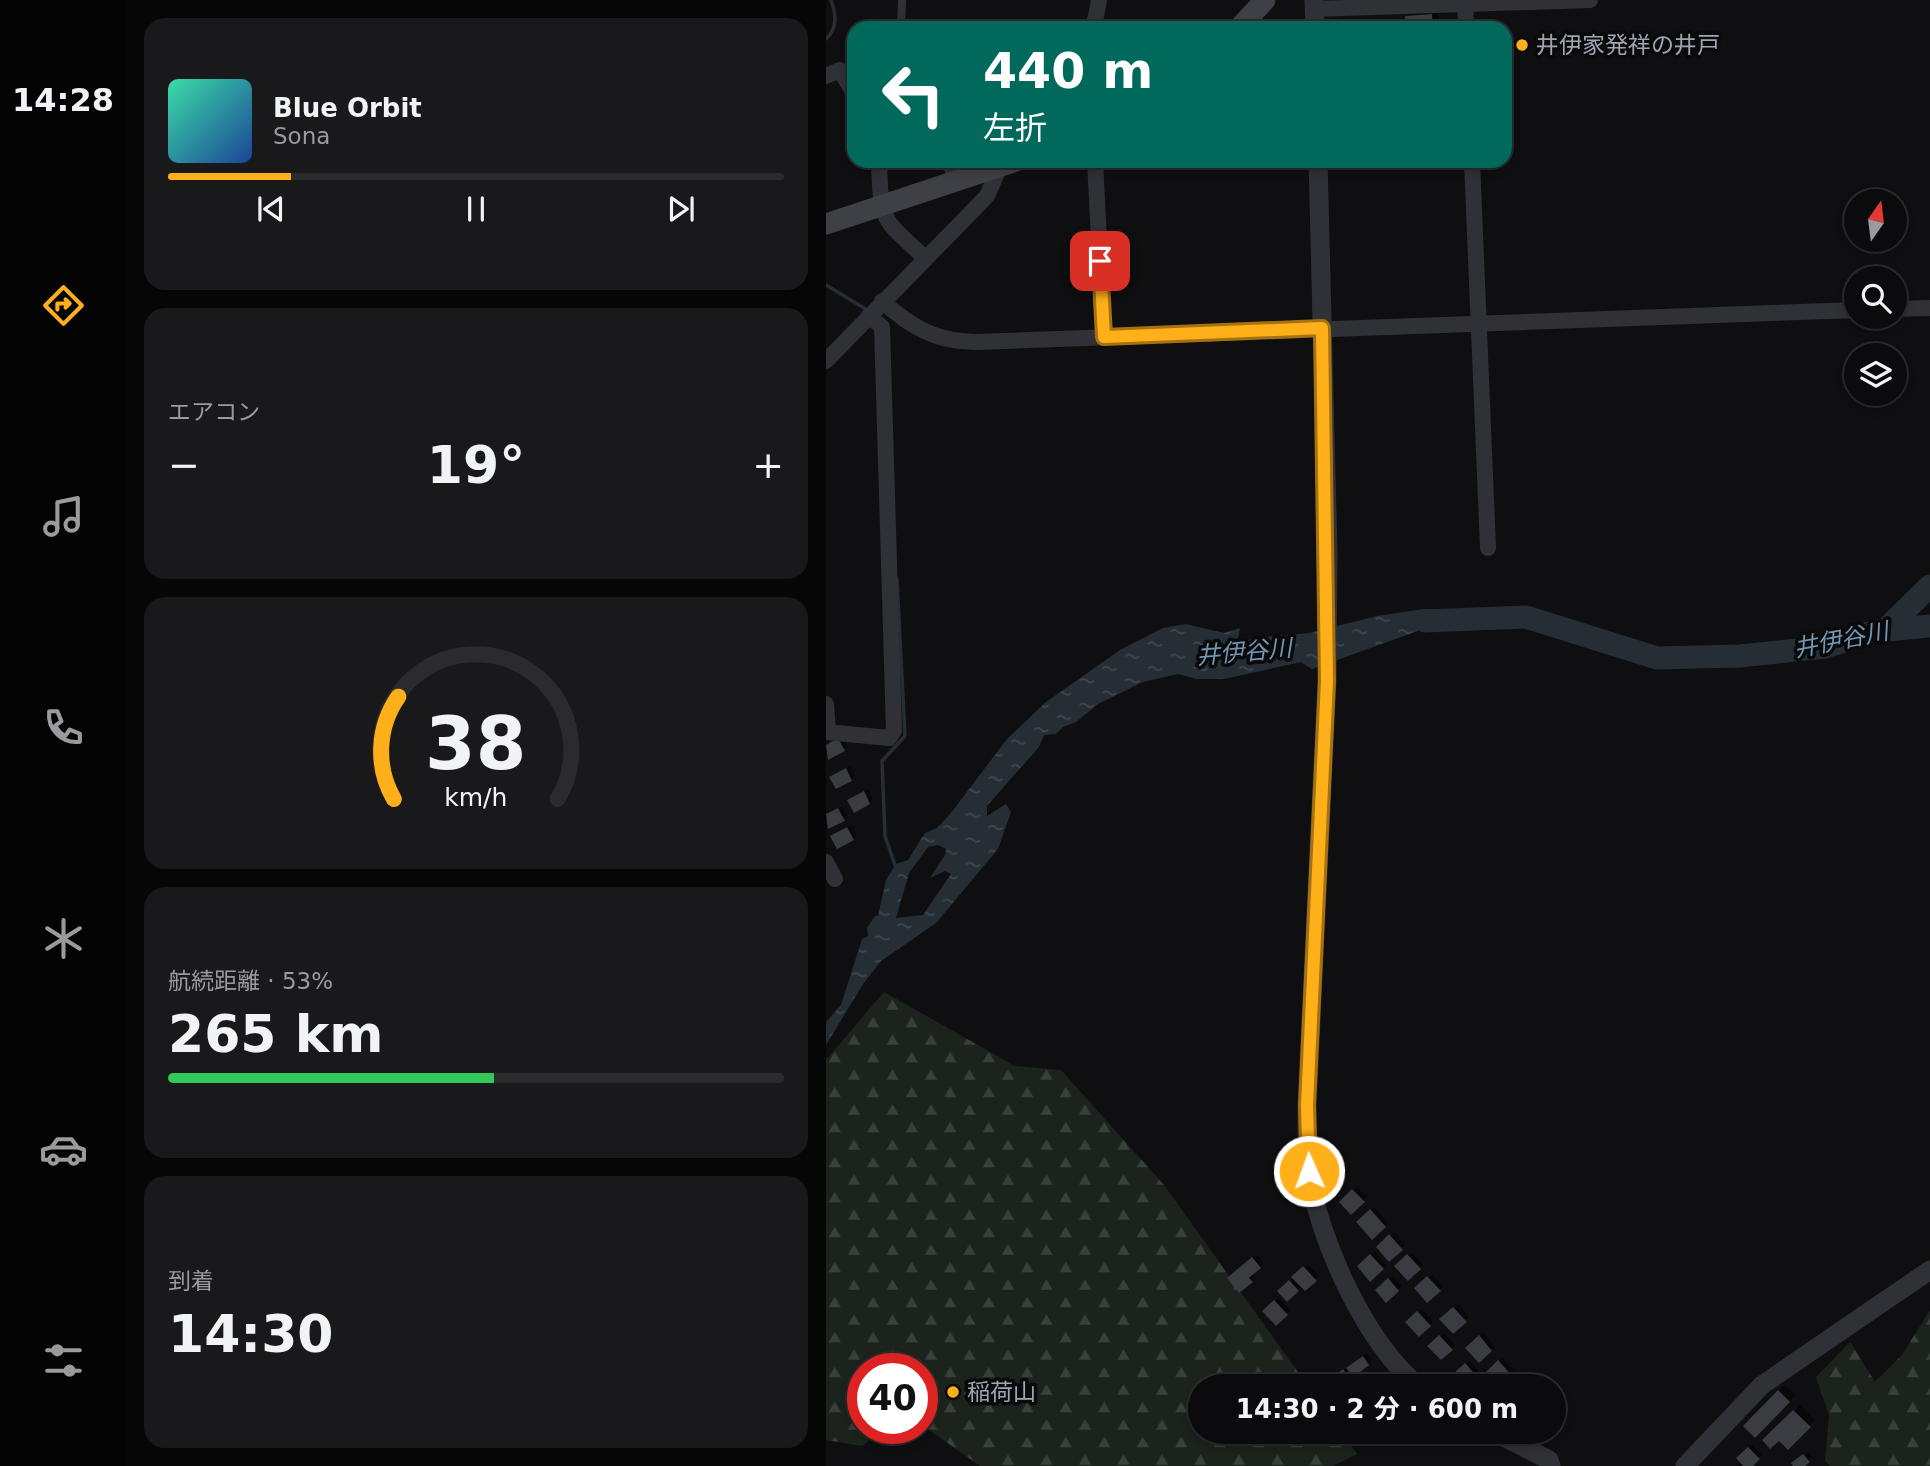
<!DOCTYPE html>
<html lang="ja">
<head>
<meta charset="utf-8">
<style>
  :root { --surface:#0b0b0d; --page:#19191b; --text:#f1f3f6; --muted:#9a9b9d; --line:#2b2b2e; --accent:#ffaf19 }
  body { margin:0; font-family:"DejaVu Sans","Noto Sans JP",sans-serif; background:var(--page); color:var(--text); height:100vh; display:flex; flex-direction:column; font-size:26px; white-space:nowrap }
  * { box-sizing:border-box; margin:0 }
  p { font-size:23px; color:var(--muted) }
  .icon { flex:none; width:38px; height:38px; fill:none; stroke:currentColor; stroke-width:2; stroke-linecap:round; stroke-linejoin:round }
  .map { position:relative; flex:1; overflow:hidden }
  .details { display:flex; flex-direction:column; gap:18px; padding:18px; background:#060607; width:700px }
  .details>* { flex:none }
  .guide { position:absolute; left:21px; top:21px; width:665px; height:147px; border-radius:21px; box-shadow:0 4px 10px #0003,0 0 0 2px var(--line); background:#00695c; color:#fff; overflow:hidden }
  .needle { width:46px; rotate:14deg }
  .fabs { position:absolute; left:1018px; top:189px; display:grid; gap:14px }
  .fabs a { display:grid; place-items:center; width:63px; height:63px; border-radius:50%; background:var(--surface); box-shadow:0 4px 10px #0003,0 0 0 2px var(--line); font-size:35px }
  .speed { position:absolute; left:21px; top:1353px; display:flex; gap:14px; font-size:35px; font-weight:700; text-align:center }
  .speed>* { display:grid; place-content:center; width:91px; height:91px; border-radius:50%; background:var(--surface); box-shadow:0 4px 10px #0003,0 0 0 2px var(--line); line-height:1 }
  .speed .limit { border:10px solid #d22; background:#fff; color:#111 }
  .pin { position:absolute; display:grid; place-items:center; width:60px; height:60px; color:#fff; margin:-30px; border-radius:14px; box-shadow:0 4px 10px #0006 }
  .me { position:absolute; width:77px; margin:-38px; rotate:358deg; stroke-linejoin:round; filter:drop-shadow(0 0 5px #0008) }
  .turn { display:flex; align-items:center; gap:24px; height:147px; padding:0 21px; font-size:32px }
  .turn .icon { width:91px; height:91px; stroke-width:2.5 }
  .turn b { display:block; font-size:49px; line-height:60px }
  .big { font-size:52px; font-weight:700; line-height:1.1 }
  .details .tile { flex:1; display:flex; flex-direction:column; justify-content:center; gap:10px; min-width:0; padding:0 24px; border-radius:21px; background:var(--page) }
  .details .dial { align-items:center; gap:0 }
  .dial svg { height:182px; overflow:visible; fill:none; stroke:var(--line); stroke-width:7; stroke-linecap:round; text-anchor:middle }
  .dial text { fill:var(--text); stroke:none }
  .song { display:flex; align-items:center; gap:21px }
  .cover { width:84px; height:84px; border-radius:10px; background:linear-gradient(135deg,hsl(160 70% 55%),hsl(220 70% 35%)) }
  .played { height:7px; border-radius:4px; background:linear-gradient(90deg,var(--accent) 20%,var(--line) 20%) }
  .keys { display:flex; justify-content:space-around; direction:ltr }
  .heat { display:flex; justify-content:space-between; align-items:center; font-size:38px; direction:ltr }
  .charge { height:10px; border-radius:5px; background:linear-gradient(90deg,#34c759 53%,var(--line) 0) }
  .trip { position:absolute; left:362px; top:1374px; width:378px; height:70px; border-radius:35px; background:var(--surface); box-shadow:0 4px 10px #0003,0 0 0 2px var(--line); font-weight:700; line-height:70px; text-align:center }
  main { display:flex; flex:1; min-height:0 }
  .dock { display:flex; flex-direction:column; width:126px; justify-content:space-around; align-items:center; background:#040405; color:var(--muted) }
  .dock .icon { width:49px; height:49px }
  .dock .current { color:var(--accent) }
  .dock b { font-size:32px; color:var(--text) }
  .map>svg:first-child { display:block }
  .forest { fill:url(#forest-firs) }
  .water { fill:url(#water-ripples); fill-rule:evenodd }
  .shadow { fill:#0007 }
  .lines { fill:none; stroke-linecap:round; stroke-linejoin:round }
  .stream { stroke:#252e35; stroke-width:3.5 }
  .river { stroke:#252e35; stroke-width:23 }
  .building { fill:#3b3c41 }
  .service { stroke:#303136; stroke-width:8 }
  .minor { stroke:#303136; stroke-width:16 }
  .tertiary { stroke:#303136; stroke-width:19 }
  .secondary { stroke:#3e4046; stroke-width:21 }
  .route-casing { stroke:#a67210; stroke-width:18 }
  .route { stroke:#ffaf19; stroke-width:12 }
  .poi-dot { fill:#ffaf19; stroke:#0a0a0b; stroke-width:2.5 }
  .labels { text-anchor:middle; stroke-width:7; stroke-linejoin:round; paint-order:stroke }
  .poi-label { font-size:23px; fill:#9fa5b3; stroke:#0a0a0b; text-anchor:start }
  .water-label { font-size:24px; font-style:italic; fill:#7195b3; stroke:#0a0a0b }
</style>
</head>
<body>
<main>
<nav class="dock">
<b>14:28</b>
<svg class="icon current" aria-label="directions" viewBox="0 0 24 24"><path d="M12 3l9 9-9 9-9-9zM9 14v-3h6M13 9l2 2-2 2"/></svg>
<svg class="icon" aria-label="music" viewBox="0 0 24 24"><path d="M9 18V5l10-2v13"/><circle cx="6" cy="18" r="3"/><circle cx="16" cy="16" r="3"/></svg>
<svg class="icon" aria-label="phone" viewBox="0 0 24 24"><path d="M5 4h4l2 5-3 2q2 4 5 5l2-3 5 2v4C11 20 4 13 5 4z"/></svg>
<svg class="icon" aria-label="climate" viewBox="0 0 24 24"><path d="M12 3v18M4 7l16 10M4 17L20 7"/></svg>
<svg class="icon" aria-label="car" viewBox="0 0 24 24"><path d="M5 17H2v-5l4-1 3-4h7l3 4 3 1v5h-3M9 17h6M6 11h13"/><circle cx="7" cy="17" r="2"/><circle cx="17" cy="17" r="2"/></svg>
<svg class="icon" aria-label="filters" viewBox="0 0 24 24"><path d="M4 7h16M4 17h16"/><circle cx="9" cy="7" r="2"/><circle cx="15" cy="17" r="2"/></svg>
</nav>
<section class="details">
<div class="tile">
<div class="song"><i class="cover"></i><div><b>Blue Orbit</b><p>Sona</p></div></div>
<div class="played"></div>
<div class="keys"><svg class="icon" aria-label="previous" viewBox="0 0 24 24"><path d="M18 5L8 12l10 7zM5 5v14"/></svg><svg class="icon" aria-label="pause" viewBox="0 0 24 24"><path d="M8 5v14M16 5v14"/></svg><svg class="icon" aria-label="next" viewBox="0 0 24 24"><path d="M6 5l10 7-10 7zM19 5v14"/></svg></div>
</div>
<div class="tile"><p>エアコン</p>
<div class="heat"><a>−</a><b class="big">19°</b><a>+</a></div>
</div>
<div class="tile dial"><svg viewBox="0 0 100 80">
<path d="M14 69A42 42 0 1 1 86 69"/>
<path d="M14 69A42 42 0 0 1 16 24" stroke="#ffaf19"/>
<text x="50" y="56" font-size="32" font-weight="700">38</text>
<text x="50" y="72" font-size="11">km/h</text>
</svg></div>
<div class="tile"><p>航続距離 · 53%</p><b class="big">265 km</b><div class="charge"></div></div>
<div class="tile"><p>到着</p><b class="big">14:30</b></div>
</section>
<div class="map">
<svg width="1104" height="1466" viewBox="0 0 1104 1466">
  <defs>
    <pattern id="forest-firs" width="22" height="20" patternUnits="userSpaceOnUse" patternTransform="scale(1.75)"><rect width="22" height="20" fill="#1b231c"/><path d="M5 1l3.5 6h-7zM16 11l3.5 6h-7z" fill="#39403b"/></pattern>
    <pattern id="water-ripples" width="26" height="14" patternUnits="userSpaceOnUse" patternTransform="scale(1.75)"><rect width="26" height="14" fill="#252e35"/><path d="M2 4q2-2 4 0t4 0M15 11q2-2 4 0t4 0" fill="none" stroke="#414950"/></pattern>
  </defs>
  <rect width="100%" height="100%" fill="#0f0f11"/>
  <!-- forest -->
  <g class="forest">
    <path d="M58,992L189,1066L235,1070L338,1185L482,1386H374V1432H515L531,1454L507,1466H154L96,1425V1368H37V1428H60L36,1446L0,1440V1060Z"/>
    <path d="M1104,1310V1466H1004L999,1461L1003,1415L990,1377L1024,1342L1049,1382L1076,1355Z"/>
  </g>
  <!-- water -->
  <path class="water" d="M598,609H629L630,624L614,623L486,669L475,662L398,679H371L352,674L317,682L272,704L250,722L237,727L230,734L218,735L213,747L161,806V816L180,804L185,812L172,849L110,923L55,961L37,984L0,1045V1022L15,1005L36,939L42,936L41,928L49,916H52L60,880L70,864L82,860L99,833L111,828L125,813L181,739L220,702L294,650L337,628L360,624L398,633L414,628L412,639L395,646L394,649L399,651L427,638L483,633L551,616ZM112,845L120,849L119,855L104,878L119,871L125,874L97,915L70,918L83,873L102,847Z"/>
  <!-- shadow -->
  <g class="shadow">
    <path d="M612,9L613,28H581V16L587,10Z"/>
    <path d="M16,736L21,746L3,757L0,745Z"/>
    <path d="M24,766L29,776L25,779L5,777Z"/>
    <path d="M42,789L47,799L43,803L23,800Z"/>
    <path d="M16,806L21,816L3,827L0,814Z"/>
    <path d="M25,825L30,835L27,839L10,833Z"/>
    <path d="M531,1187L541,1197L525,1212L515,1202Z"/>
    <path d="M548,1207L562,1223L546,1237L532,1222Z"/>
    <path d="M568,1232L579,1245L564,1259L552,1247Z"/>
    <path d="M549,1252L560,1265L545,1279L533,1266Z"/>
    <path d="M586,1252L597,1265L582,1279L570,1266Z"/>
    <path d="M431,1255L437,1263L426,1273L429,1277L426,1281L407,1275Z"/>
    <path d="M482,1264L493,1276L479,1289L476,1286L461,1299L453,1291Z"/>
    <path d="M606,1274L617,1286L602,1301L590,1288Z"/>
    <path d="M567,1276L576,1286L560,1300L551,1290Z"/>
    <path d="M453,1298L464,1310L450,1323L439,1311Z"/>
    <path d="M632,1304L643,1317L627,1331L616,1319Z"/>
    <path d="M596,1309L607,1321L593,1334L582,1322Z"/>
    <path d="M618,1333L629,1345L615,1358L604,1346Z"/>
    <path d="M657,1333L669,1346L653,1360L642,1348Z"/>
    <path d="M541,1353L546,1360L528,1375L526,1373L511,1386H506L505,1379Z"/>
    <path d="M677,1358L688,1371L673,1385L661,1373Z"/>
    <path d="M643,1361L654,1373L641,1386L629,1374Z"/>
    <path d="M557,1377L564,1386H546Z"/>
    <path d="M578,1378L585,1386H568L569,1385Z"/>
    <path d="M700,1380L705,1386H694Z"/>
    <path d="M959,1385L969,1395L929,1436L919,1426Z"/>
    <path d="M974,1405L989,1420L962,1447L953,1438L938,1440Z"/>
    <path d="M926,1445L936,1455L924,1466H911L915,1461L912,1458Z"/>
    <path d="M982,1452L986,1457L976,1466H968Z"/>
  </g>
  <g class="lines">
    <!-- stream -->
    <g class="stream">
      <path d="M0,39C12,28 10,14 5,0"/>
      <path d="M0,285L43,311"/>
      <path d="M70,868L59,836L56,761L79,736L71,579"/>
    </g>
    <!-- river -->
    <g class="river">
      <path d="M599,621L700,617L831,658L914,656L999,647L1049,631L1104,626"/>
      <path d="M1059,630L1104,586"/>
    </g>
  </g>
  <!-- building -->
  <g class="building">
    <path d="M606,14L607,28H580L579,16Z"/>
    <path d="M12,738L19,751L2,760L0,745Z"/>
    <path d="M20,768L26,781L10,789L3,777Z"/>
    <path d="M38,791L44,804L28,813L21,800Z"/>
    <path d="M12,808L19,821L2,829L0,814Z"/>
    <path d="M21,827L28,840L11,849L4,836Z"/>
    <path d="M526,1189L539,1202L525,1215L513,1202Z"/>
    <path d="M544,1209L560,1227L546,1240L530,1222Z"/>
    <path d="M563,1234L577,1250L563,1262L550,1247Z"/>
    <path d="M544,1254L558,1269L544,1282L531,1266Z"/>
    <path d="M581,1254L595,1269L582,1281L568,1266Z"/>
    <path d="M426,1257L435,1268L423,1278L427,1282L413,1293L401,1278Z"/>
    <path d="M477,1266L491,1281L479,1291L465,1277Z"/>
    <path d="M601,1276L615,1291L601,1303L588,1288Z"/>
    <path d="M562,1278L573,1291L560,1303L549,1290Z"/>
    <path d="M463,1280L473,1291L461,1302L451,1291Z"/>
    <path d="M448,1300L462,1315L450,1326L436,1311Z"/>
    <path d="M627,1307L641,1322L627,1334L613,1319Z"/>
    <path d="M591,1311L605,1326L593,1337L579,1322Z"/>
    <path d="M613,1335L627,1350L615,1360L601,1346Z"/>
    <path d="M653,1335L666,1351L653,1363L639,1348Z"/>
    <path d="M537,1356L543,1365L528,1377L520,1368Z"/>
    <path d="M672,1360L686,1376L674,1386L659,1373Z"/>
    <path d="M639,1363L652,1378L643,1386H638L627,1374Z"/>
    <path d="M517,1369L523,1378L514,1386H503L500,1382Z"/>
    <path d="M952,1390L964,1402L929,1438L917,1426Z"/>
    <path d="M967,1410L985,1427L962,1450L953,1441L944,1449L936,1440Z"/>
    <path d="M922,1447L934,1459L927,1466H917L910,1458Z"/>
    <path d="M977,1454L984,1462L979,1466H967L965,1463Z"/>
  </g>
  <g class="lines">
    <!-- service -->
    <path class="service" d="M75,28L76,0"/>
    <!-- minor -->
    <g class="minor">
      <path d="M639,0L640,28"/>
      <path d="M488,9L764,0"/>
      <path d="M264,28L269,21L273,0"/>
      <path d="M0,76L14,70L28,93"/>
      <path d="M53,161C55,223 55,217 99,258"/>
      <path d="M269,161L278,337"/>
      <path d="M646,161L662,548"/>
      <path d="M130,182L126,168L145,161"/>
      <path d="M56,301C85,327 110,342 150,342L1031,310"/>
      <path d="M1069,309L1104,308"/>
      <path d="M0,361L161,196L174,166"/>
      <path d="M0,704L2,731"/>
      <path d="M0,732L63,738L68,731L56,327L43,316"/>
      <path d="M0,862L9,879"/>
    </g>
    <!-- tertiary -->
    <g class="tertiary">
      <path d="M488,0L489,28"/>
      <path d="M492,161L502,552L501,681L481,1105C481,1127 480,1149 483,1170C490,1234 541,1347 593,1386"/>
      <path d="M668,1432L723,1460L725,1466"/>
      <path d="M859,1466L936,1385L1104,1270"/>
    </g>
    <!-- secondary -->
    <g class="secondary">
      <path d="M413,28L439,0"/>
      <path d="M0,224L190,161"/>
    </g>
  </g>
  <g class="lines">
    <defs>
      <path id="route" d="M274,261L278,337L496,328L501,681L481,1105L483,1171"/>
    </defs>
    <!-- route casing -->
    <use href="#route" class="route-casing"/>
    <!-- route -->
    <use href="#route" class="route"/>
  </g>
  <!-- markers -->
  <g class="poi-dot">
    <circle cx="696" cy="45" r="7"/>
    <circle cx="127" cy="1392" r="7"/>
  </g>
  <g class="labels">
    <!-- poi labels -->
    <g class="poi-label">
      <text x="710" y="53">井伊家発祥の井戸</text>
      <text x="141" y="1400">稲荷山</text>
    </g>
    <!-- water labels -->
    <g class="water-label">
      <text transform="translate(1015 640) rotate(-11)" y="8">井伊谷川</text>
      <text transform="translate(418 652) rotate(-5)" y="8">井伊谷川</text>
    </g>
  </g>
</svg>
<div class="fabs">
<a><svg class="needle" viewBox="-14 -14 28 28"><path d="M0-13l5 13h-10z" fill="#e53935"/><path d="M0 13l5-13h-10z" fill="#9a9b9d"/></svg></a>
<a><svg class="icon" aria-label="search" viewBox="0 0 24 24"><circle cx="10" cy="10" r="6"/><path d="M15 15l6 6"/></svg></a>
<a><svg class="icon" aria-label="layers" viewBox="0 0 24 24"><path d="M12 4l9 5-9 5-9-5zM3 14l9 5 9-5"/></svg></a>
</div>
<div class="speed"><div class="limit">40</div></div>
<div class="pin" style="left:274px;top:261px;background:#d93025"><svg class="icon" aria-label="arrive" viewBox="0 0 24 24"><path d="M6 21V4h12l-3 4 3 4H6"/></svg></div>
<svg class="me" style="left:483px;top:1171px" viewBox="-20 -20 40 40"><circle r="17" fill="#ffaf19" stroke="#fff" stroke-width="3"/><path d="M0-11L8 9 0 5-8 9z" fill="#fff"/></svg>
<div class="trip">14:30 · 2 分 · 600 m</div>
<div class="guide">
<div class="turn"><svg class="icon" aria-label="left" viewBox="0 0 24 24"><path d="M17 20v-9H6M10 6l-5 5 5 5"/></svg><div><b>440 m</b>左折</div></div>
</div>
</div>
</main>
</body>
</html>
